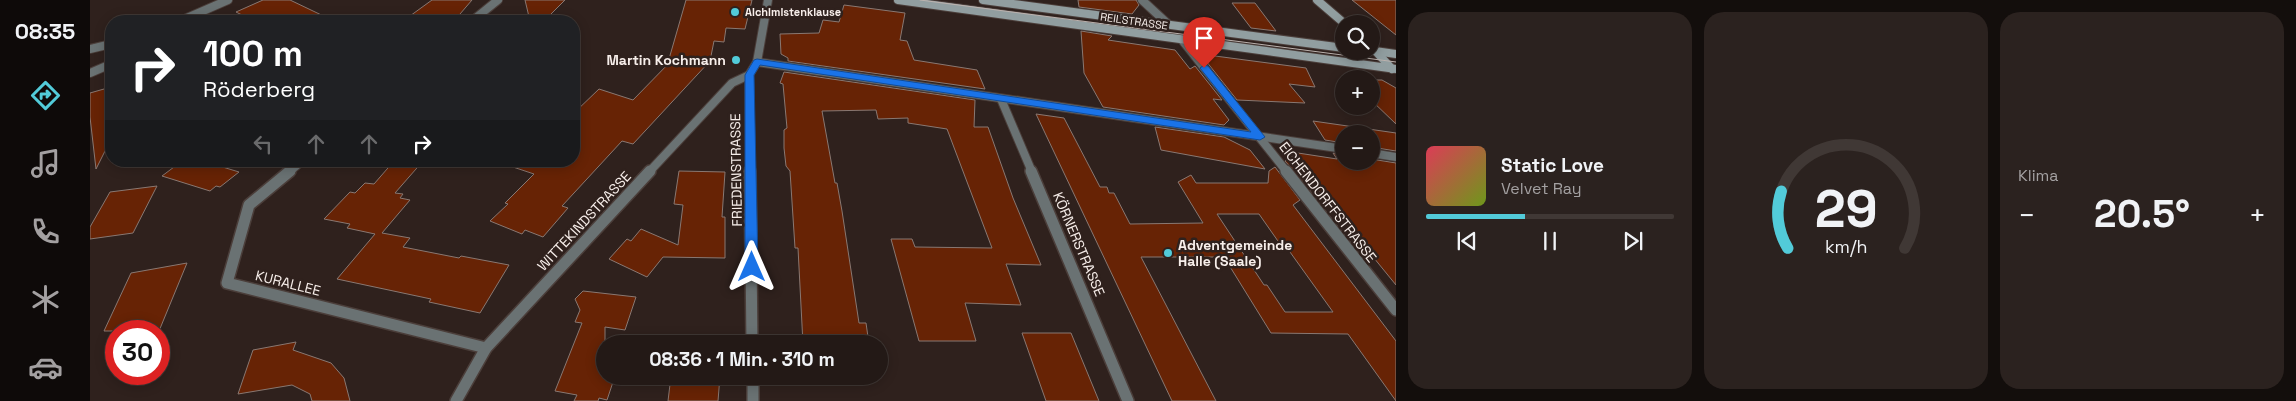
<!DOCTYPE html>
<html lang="de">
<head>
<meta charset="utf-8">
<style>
  :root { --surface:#231916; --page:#2b221f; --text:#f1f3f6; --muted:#a3a0a1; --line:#403835; --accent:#52cbd9 }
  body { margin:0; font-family:"Space Grotesk",sans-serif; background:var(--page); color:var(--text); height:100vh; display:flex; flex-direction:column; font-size:19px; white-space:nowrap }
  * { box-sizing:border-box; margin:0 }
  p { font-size:16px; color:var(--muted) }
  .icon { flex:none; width:28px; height:28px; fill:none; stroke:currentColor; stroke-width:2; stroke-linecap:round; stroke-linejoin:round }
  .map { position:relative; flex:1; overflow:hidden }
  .drawer { display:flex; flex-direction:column; gap:12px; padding:12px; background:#130e0c; width:900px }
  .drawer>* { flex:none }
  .hud { position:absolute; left:15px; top:15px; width:475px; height:152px; border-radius:20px; box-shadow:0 2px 12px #0003,0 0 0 1px var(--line); background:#202124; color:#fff; overflow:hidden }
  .buttons { position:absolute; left:1245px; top:15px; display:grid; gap:10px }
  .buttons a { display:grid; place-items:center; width:45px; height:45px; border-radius:50%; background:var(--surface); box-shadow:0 2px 12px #0003,0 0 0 1px var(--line); font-size:25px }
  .speed { position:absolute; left:15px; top:320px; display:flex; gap:10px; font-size:25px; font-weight:700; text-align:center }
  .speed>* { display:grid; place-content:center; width:65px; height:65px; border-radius:50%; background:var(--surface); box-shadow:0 2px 12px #0003,0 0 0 1px var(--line); line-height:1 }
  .speed .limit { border:8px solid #d22; background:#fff; color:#111 }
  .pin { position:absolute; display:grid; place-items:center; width:42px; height:42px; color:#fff; margin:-51px -21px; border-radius:50% 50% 50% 0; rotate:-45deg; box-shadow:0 0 5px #0007 }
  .pin .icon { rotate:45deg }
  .me { position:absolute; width:55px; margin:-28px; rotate:0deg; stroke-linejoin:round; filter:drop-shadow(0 0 4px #0008) }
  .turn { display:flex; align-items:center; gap:18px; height:105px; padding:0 15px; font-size:22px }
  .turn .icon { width:65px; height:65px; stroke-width:2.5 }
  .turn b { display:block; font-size:35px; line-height:42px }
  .lanes { display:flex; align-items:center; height:48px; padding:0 15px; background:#0003; justify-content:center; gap:25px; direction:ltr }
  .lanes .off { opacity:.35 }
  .big { font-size:38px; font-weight:700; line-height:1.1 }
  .drawer .widget { flex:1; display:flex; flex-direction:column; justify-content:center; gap:8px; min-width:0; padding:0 18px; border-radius:20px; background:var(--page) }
  .drawer .dial { align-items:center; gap:0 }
  .dial svg { height:130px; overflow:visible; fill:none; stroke:var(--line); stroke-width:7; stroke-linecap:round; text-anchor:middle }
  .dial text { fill:var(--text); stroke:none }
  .song { display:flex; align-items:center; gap:15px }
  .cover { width:60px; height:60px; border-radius:8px; background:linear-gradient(135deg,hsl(350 70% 55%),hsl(80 70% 35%)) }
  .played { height:5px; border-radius:2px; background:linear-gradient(90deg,var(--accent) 40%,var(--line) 40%) }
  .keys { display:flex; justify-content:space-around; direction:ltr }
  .heat { display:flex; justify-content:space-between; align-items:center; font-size:28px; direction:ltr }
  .drawer .tiles { flex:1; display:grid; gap:12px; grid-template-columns:repeat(3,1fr) }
  .trip { position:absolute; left:506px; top:335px; width:292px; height:50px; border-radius:25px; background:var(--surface); box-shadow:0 2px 12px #0003,0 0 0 1px var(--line); font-weight:700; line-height:50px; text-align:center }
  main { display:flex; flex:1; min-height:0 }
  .tab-bar { display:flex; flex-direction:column; width:90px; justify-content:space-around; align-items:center; background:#0e0a09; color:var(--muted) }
  .tab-bar .icon { width:35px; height:35px }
  .tab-bar .on { color:var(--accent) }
  .tab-bar b { font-size:22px; color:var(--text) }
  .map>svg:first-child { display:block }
  .building { fill:#672305; stroke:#897872; fill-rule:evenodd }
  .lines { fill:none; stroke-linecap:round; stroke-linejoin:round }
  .street-far1-casing { stroke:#4b3e3a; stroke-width:10 }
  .street-casing { stroke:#4b3e3a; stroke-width:14 }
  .secondary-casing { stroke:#4b3e3a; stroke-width:10 }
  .street-far1 { stroke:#6a7273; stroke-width:8 }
  .street { stroke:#6a7273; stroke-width:11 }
  .secondary { stroke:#919ea0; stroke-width:8 }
  .tram { stroke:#bcb2ae; stroke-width:1 }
  .route { fill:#1a73e8; stroke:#114b97 }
  .poi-dot { fill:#52cbd9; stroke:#2f211d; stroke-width:2 }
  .labels { text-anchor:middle; stroke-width:5; stroke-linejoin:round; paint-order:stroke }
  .far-poi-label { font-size:11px; font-weight:bold; fill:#f7eeea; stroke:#2f211d; text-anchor:start }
  .far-street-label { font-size:11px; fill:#f7eeea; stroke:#2f211d }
  .poi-label { font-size:14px; font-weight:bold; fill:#f7eeea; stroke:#2f211d; text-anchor:end }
  .street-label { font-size:14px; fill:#f7eeea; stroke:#2f211d }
</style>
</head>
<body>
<main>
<nav class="tab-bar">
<b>08:35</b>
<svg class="icon on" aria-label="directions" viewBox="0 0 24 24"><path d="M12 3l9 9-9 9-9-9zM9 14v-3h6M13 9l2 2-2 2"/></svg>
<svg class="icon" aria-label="music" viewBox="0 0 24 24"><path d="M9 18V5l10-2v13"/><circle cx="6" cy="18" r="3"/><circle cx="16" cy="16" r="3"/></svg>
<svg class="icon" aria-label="phone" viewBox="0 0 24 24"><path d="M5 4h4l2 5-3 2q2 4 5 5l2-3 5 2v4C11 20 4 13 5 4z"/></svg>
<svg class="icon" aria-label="climate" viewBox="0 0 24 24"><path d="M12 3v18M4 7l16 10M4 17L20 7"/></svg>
<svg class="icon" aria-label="car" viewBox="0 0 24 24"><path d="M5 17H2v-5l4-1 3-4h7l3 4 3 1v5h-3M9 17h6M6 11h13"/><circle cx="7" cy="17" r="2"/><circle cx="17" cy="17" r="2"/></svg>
</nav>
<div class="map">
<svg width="1306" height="401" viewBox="0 0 1306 401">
  <rect width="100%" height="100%" fill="#2f211d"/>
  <!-- building -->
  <g class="building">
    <path d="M173,0H200L244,21H164L146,12Z"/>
    <path d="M342,0H382L364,21H313Z"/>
    <path d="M435,0H475L454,21H440Z"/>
    <path d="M596,0H662L655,29L636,28L634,42L624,41L620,61L543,144L532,141L472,206L478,208L453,237L435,230L432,234L400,221L418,204L415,203L444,174L414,164L415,161H484V113L509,89L543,100L583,59H579Z"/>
    <path d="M988,0H1046L1049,5L1042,14L989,7Z"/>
    <path d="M1262,0H1306V35Z"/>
    <path d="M1142,3H1165L1186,31L1161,28Z"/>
    <path d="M754,5L815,13L810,40L817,41L824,60L887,70L895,89L698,61V58L691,54L690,34L729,33L733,20L749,22Z"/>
    <path d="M991,31L1022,36L1018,40L1085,50L1100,69L1105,66L1132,100L1123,99L1139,120L1134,125L1013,107L994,73Z"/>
    <path d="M1125,56L1216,68L1225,87L1199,84L1215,103L1147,100L1116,61Z"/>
    <path d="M694,72L885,100L884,127H898L923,198L951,265L916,264L931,305L875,303L886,341H829L801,239H822L825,247L902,248L857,129L818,123V118L788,119L786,110L732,111L745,183H747L752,211L769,323H776L779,344H713L708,248H705L700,171L696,166L694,148V130L697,128L693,84L690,83Z"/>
    <path d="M1281,80H1292L1306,88V124L1281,100Z"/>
    <path d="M21,87V139L6,169L0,117V93Z"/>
    <path d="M946,114L974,118L1010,187H1017L1019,193H1024L1040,224L1113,223L1088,182L1101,175L1106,183H1178L1179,171L1185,167L1210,200L1203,205L1306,341V401L1258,334L1181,333L1134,257H1051L1126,401H1082ZM1127,214H1169L1190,244L1195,245L1243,312H1195L1177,285H1174Z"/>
    <path d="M1223,121L1306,133V151L1281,147V134H1254V143L1235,140Z"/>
    <path d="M1065,127L1134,137L1160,150L1175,169L1071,150Z"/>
    <path d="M1208,153L1247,159L1243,153L1254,155V161H1281V159L1306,163V285L1226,187L1221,191L1195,161Z"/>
    <path d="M92,161H113L149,172L130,187L126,186L120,191L72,176Z"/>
    <path d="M304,161H333L305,193L313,194L310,198L320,200L292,233L320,238L313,247L369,258L371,256L419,265L390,313L339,302L341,299L247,279L285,234L257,228L260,224L234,219L260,192L265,193L275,183L284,184Z"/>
    <path d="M589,171L635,172L632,217H635V258L573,257L557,277L519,259L537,239L541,241L551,229L588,245L593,205L584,204Z"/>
    <path d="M67,186L43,233L0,239V227L20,192Z"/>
    <path d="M97,263L69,331H14L41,273Z"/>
    <path d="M493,291L546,297L535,330L515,327V376H525L517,400L509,398L508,401H484L487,395L465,391L492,323L485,322L490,310L485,299Z"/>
    <path d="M932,333H981L1009,401H956Z"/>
    <path d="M206,342L203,350L241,363L254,378L260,401H222L220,394L202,385L148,394L163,350Z"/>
    <path d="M581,376H630L628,401H578Z"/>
  </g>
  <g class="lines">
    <defs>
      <g id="street-far1">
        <path d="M1052,0L1079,25"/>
        <path d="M90,21L138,0"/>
        <path d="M382,21L408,0"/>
        <path d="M1092,40L1197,172"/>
        <path d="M0,49L21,44"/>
        <path d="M667,62L1254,149"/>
        <path d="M0,73L21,64"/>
        <path d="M911,99L942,172"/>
        <path d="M1281,153L1306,157"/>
        <path d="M199,172L212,161"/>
        <path d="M559,172L642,83L659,75"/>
        <path d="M660,172L659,75L667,62L678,0"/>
      </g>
      <g id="street">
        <path d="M200,171L159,205L137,283L396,348"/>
        <path d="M660,171L662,344"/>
        <path d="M941,171L1038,401"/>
        <path d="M1196,171L1306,310"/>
        <path d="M663,376V401"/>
        <path d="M366,401L396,348L560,171"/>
      </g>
      <g id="secondary">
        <path d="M808,0L1306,69"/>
        <path d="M893,0L1254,48"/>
        <path d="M1227,0L1255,24"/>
        <path d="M1281,46L1302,69"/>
        <path d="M1285,51L1306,54"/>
      </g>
    </defs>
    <!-- street-far1 casing -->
    <use href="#street-far1" class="street-far1-casing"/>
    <!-- street casing -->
    <use href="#street" class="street-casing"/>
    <!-- secondary casing -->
    <use href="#secondary" class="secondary-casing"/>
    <!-- street-far1 -->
    <use href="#street-far1" class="street-far1"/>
    <!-- street -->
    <use href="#street" class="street"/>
    <!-- secondary -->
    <use href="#secondary" class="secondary"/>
    <!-- tram -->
    <path class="tram" d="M830,0L1306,62"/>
  </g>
  <!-- route -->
  <path class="route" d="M667,59L1161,132L1110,68L1114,65L1118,66L1175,137L1170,140L670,65L664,75L668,267L662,272L655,267V75L664,60Z"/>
  <!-- markers -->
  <g class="poi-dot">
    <circle cx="645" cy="12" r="5"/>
    <circle cx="646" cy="60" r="5"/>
    <circle cx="1078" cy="253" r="5"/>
  </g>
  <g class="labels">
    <!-- far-poi labels -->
    <g class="far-poi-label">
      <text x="655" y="16">Alchimistenklause</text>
    </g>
    <!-- far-street labels -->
    <g class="far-street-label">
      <text transform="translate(1044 21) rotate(8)" y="4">REILSTRASSE</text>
    </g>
    <!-- poi labels -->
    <g class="poi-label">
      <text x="636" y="65">Martin Kochmann</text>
      <text x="1088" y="250" text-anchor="start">Adventgemeinde<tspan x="1088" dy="16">Halle (Saale)</tspan></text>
    </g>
    <!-- street labels -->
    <g class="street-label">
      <text transform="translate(646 170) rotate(-91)" y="5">FRIEDENSTRASSE</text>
      <text transform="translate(1238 202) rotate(52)" y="5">EICHENDORFFSTRASSE</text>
      <text transform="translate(494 221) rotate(-47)" y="5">WITTEKINDSTRASSE</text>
      <text transform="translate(989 244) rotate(67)" y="5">KÖRNERSTRASSE</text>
      <text transform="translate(198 283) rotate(14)" y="5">KURALLEE</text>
    </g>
  </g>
</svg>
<div class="buttons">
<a><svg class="icon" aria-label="search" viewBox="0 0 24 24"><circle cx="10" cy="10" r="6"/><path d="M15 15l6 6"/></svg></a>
<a>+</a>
<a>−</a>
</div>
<div class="speed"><div class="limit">30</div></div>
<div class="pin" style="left:1114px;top:68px;background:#d93025"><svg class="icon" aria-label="arrive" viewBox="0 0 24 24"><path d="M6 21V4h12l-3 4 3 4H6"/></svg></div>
<svg class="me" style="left:662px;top:267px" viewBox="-20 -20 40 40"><path d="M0-17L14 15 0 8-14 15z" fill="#1a73e8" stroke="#fff" stroke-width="4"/></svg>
<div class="trip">08:36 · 1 Min. · 310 m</div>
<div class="hud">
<div class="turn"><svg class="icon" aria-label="right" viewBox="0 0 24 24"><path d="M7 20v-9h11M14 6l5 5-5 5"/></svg><div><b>100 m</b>Röderberg</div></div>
<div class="lanes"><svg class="icon off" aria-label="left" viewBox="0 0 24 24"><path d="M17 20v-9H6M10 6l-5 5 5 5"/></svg><svg class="icon off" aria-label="ahead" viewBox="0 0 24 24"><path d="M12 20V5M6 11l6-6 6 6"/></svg><svg class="icon off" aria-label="ahead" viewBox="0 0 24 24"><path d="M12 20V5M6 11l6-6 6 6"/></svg><svg class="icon" aria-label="right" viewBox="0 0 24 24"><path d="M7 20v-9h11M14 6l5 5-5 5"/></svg></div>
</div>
</div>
<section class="drawer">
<div class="tiles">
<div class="widget">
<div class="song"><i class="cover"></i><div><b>Static Love</b><p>Velvet Ray</p></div></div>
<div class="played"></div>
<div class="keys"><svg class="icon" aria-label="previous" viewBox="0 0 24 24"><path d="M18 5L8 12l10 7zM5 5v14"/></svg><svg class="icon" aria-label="pause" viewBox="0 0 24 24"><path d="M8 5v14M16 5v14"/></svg><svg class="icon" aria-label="next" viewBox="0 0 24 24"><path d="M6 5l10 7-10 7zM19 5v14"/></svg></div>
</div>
<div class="widget dial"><svg viewBox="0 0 100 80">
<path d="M14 69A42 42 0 1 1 86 69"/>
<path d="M14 69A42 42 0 0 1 10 34" stroke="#52cbd9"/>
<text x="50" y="56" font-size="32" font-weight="700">29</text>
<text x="50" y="72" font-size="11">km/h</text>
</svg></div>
<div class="widget"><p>Klima</p>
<div class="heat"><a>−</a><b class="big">20.5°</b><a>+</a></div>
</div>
</div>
</section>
</main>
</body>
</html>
